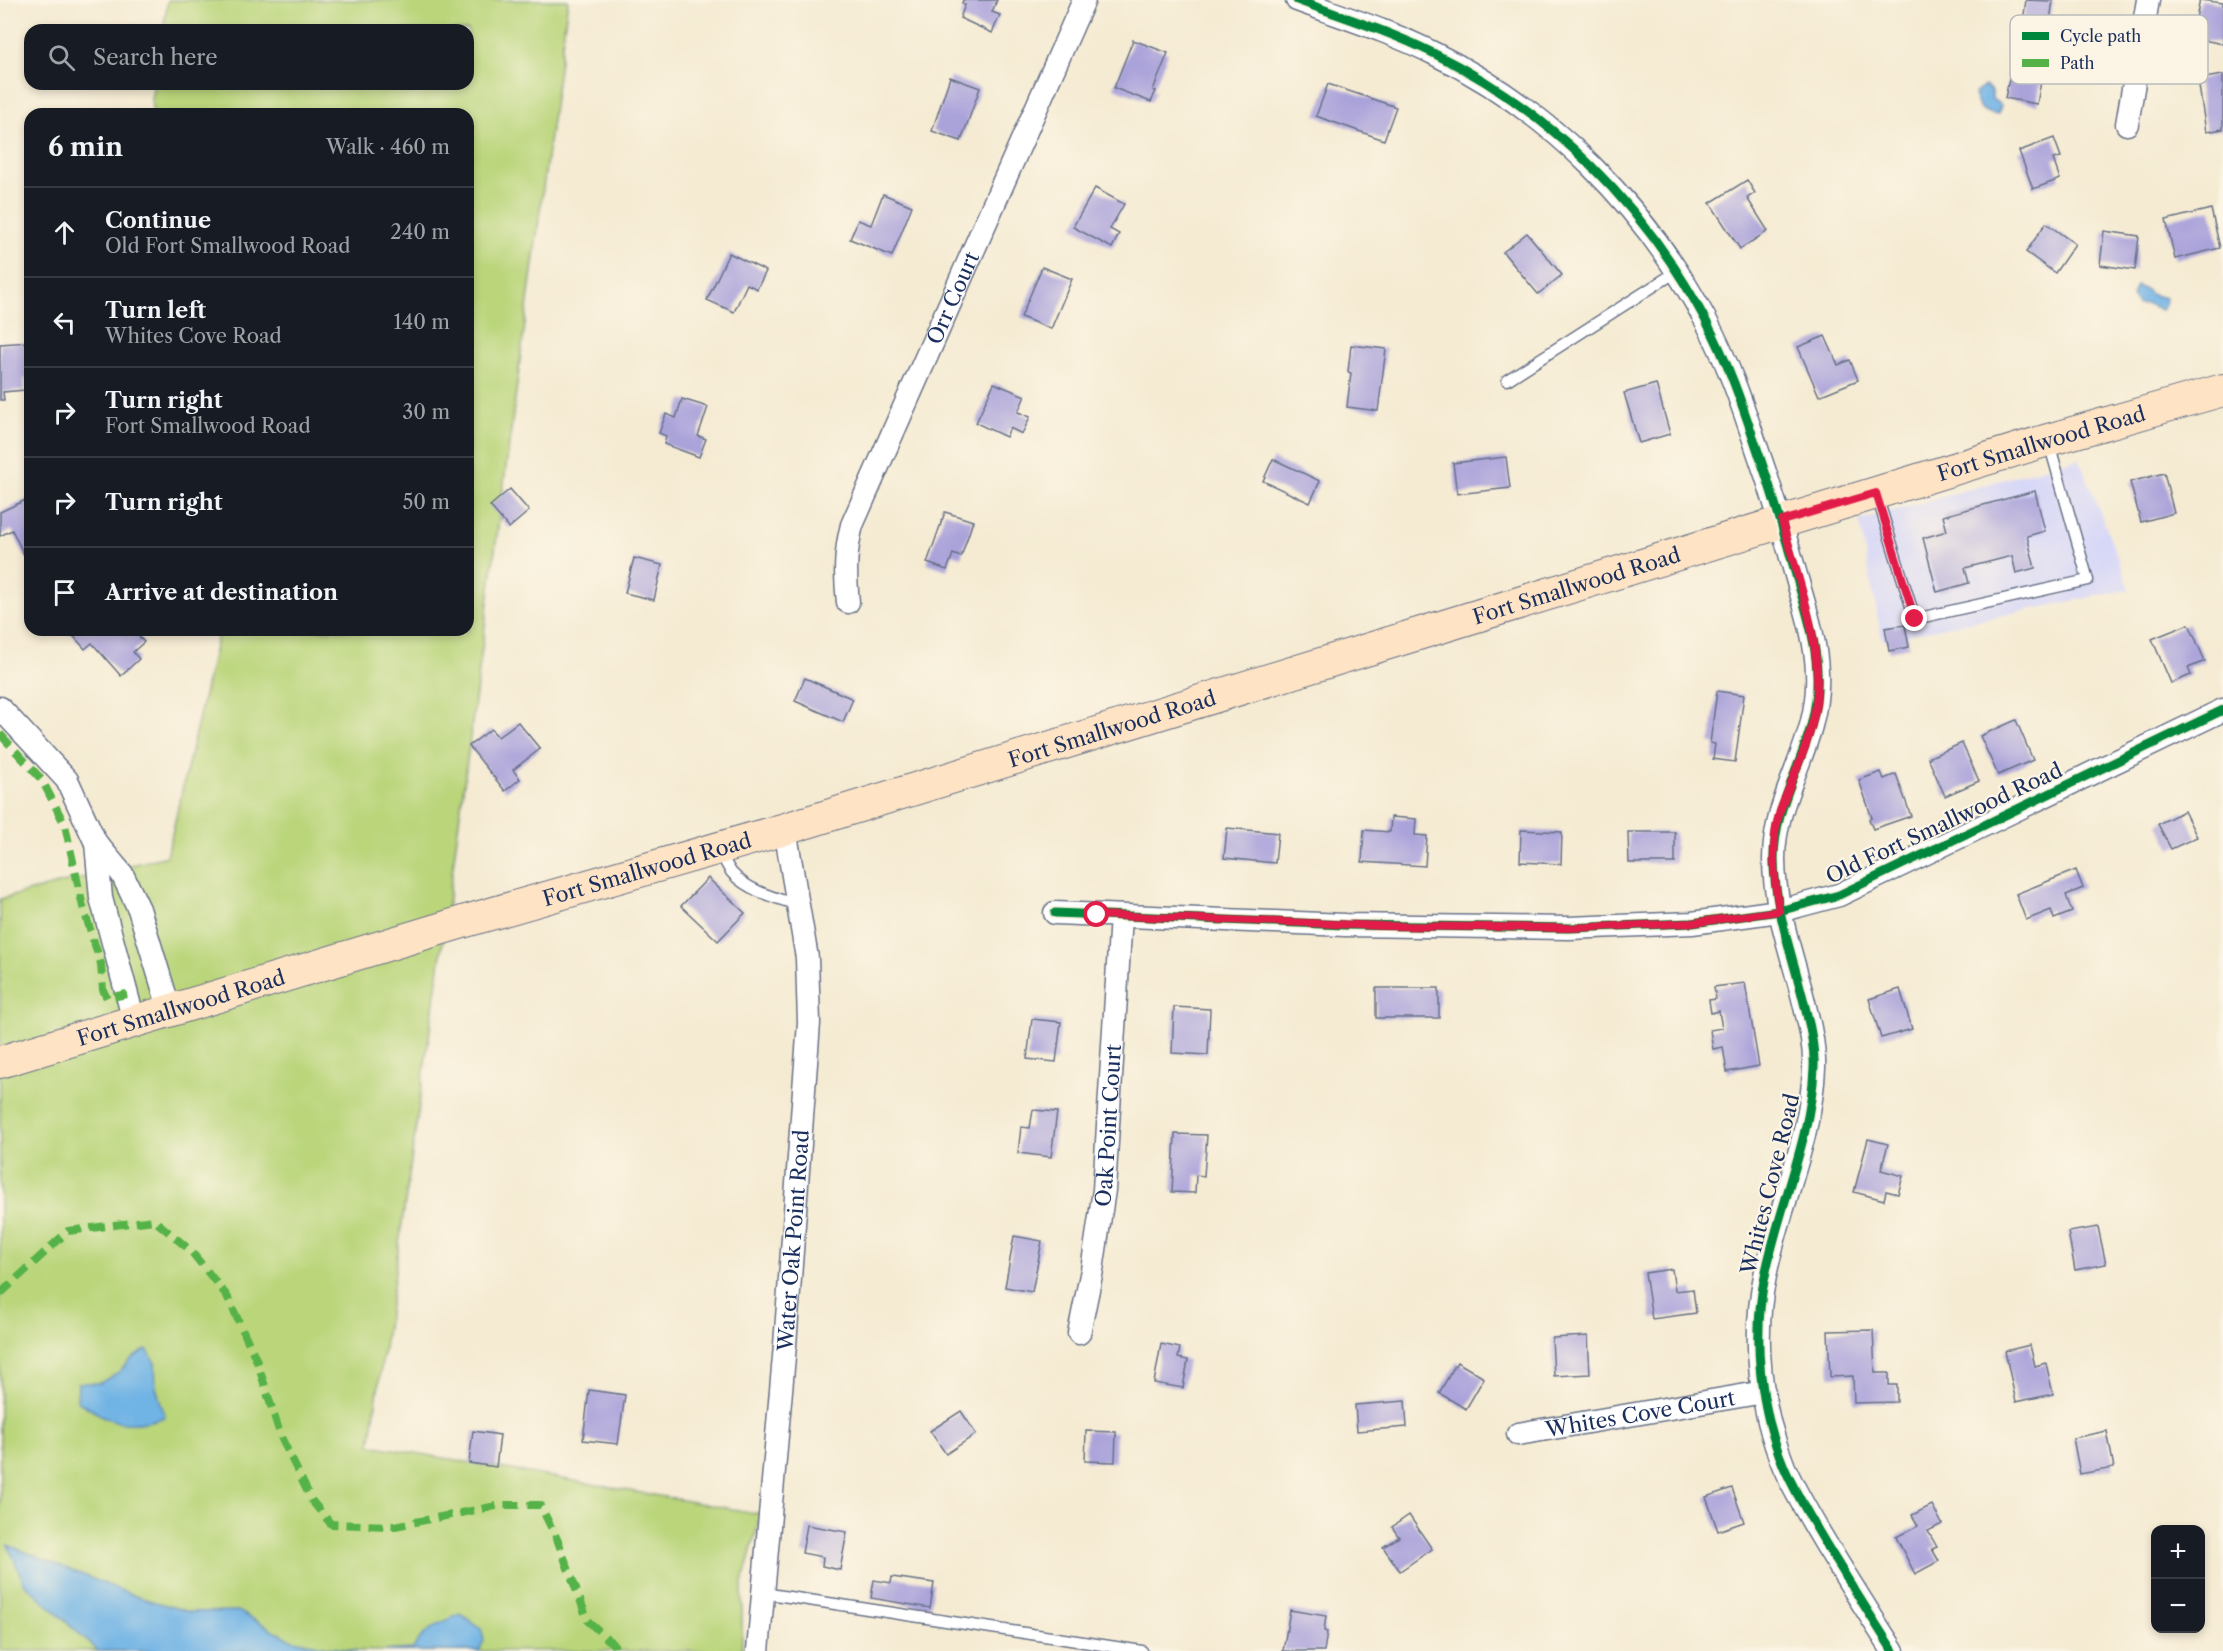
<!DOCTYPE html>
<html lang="en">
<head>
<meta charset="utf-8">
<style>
  :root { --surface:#171b24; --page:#20242c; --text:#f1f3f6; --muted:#9ea1a6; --line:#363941 }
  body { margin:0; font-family:"Libre Caslon Text",serif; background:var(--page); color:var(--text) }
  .controls { position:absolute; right:18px; bottom:18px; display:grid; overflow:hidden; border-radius:12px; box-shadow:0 3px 9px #0003 }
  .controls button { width:54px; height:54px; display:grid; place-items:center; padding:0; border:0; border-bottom:2px solid var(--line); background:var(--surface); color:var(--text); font:30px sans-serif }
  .stop { position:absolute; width:18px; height:18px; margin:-14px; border:4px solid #e11d48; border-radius:50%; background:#fff }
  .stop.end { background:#e11d48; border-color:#fff; box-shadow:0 2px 6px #0008 }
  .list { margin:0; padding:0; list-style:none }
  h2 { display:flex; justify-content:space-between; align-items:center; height:78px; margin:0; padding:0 24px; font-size:26px }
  h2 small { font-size:20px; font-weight:400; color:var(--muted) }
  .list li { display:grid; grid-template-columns:39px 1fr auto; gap:18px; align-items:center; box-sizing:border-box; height:90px; padding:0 24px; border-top:2px solid var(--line) }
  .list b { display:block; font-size:22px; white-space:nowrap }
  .list p { margin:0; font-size:20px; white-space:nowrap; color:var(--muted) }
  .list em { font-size:20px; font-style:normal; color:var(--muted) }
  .icon { flex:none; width:33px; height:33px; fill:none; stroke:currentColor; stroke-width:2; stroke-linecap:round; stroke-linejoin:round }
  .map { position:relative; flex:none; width:2223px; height:1651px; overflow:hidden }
  .search { position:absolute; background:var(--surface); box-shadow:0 3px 9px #0003; left:24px; top:24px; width:450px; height:66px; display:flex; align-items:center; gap:15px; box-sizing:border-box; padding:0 21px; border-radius:18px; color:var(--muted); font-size:22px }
  .panel { position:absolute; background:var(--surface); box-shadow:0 3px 9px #0003; left:24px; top:108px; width:450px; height:528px; border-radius:18px }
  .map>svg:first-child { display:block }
</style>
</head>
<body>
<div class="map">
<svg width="2223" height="1651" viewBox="0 0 2223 1651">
  <rect width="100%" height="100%" fill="#fcf5e5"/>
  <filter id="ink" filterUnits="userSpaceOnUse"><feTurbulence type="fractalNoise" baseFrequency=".0167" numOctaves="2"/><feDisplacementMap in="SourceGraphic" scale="12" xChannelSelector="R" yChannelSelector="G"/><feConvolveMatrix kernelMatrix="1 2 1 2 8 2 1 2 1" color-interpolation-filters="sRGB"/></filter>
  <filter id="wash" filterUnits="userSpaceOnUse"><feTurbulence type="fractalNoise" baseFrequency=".008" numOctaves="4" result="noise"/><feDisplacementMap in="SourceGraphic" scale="24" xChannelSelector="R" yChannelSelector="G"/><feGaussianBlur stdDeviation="1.35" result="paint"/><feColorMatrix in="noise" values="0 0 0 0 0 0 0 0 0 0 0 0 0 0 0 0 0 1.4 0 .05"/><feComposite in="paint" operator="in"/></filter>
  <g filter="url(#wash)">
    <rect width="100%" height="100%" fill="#f5ebd3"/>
    <path fill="#d7d7f8" d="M2079,458L2130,589L1882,640L1859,521Z"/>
    <path fill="#bad57a" stroke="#6a826c" stroke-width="1.5" d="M168,0H568L446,919L370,1445L761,1514L742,1584V1651H0V899L167,856L219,630H468V114H153L151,99L154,84H468V30H163Z"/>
    <g fill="#70b3e5" stroke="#4671a2" stroke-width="1.5">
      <path d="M1985,86L1992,91V99L2001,105L1998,114C1984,115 1977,107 1974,94Z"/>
      <path d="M2136,286L2146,290L2150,294L2166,298L2165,305L2161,310L2148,304L2138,305L2132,296Z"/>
      <path d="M147,1349L155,1363L156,1387L165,1417C125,1430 112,1423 77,1401L78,1383H100L119,1372L131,1359Z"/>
      <path d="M8,1545L138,1597L190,1612L238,1611L290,1639L326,1647L360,1651H98L24,1583Z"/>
      <path d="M461,1614L481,1629L484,1640L479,1651H385L413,1649C422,1630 442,1622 461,1614Z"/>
    </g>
    <g id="blocks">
      <g fill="#aaa3da">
        <path d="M963,0H997L992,12L1000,15L992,33L960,18L965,5L962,3Z"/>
        <path d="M2026,0L2053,1L2048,33L2022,29Z"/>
        <path d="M2200,0L2223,3V44L2198,39L2202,19L2196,18Z"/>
        <path d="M1133,40L1168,53L1153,90L1156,91L1151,102L1114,88Z"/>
        <path d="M2013,61L2044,64L2037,104L2005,98Z"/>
        <path d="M2223,75V129L2206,132L2198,79Z"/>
        <path d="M950,77L980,88L961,141L932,131Z"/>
        <path d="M1328,84L1396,107L1384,140L1316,116Z"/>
        <path d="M2054,138L2061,157L2053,159L2060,179L2033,189L2019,151Z"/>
        <path d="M1747,180L1755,193L1747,198L1768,231L1740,249L1710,203Z"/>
        <path d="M1095,188L1124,204L1110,229L1119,234L1112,248L1073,227Z"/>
        <path d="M883,194L912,206L892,256L850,239L858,220L871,225Z"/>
        <path d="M2211,209L2220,248L2175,259L2166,220Z"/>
        <path d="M2046,223L2075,244L2055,273L2026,252Z"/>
        <path d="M2104,231L2139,236L2135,270L2100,265Z"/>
        <path d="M1527,233L1562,275L1538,294L1503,252Z"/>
        <path d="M729,253L766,271L757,289L747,284L734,312L707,300Z"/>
        <path d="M1042,267L1072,279L1051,329L1021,317Z"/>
        <path d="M1825,336L1838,365L1850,360L1858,380L1819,396L1798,347Z"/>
        <path d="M29,342L30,379H24L25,390L3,392L4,400H0V344Z"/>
        <path d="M1351,345L1386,349L1378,411L1347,407L1351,373L1348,372Z"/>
        <path d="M994,383L1025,396L1018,412L1030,417L1022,434L1010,428L1006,437L976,423Z"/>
        <path d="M1656,384L1670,434L1639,443L1624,393Z"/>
        <path d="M682,399L708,407L698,436L706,439L699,457L664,444L666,436L659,433L666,414L676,418Z"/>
        <path d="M1506,457L1510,488L1457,494L1453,463Z"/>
        <path d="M1273,459L1320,481L1310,503L1263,481Z"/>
        <path d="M2164,473L2174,513L2141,522L2130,482Z"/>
        <path d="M510,489L529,511L509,528L490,506Z"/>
        <path d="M2035,491L2045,531L2027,536L2035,568L2016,573L2012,556L1965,568L1969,583L1937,592L1923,538L1947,531L1943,516Z"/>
        <path d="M30,498V555L25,557L12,530L0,536V512Z"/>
        <path d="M945,512L973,521L961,557L953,554L947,570L927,563Z"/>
        <path d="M634,558L662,565L654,600L625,593Z"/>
        <path d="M2189,624L2205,661L2188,668L2191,675L2171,683L2152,639Z"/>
        <path d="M1905,625L1909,647L1889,651L1885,628Z"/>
        <path d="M68,630H133L144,642L133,652L139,659L121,676L92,643L85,649Z"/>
        <path d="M805,678L853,699L843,722L795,701Z"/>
        <path d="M1717,691L1744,695L1735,762L1713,759L1715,744L1710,743Z"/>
        <path d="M2016,720L2033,760L1998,775L1980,736Z"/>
        <path d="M518,722L540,749L513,770L520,779L505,791L469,746L491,729L498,737Z"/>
        <path d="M1962,743L1979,781L1945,796L1928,758Z"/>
        <path d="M1881,772L1884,779L1896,774L1911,816L1873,829L1869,819L1872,818L1859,780Z"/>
        <path d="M2184,811L2197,837L2171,849L2158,824Z"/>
        <path d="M1391,817L1416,819L1415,835L1427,836L1425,866L1362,862L1364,830L1390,832Z"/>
        <path d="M1227,828L1278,833L1275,863L1224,858Z"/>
        <path d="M1521,830L1562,832L1561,864L1520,862Z"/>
        <path d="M1628,832H1675V863H1629Z"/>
        <path d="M2076,870L2083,888L2066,895L2072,912L2054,919L2051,910L2026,920L2016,894Z"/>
        <path d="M708,878L745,913L718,941L681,906Z"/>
        <path d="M1745,983L1759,1066L1727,1072L1723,1047L1713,1049L1710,1030L1722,1028L1719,1011L1711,1013L1709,1000L1716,999L1714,987Z"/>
        <rect x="1376" y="988" width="63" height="30"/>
        <path d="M1900,989L1912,1029L1881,1038L1869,999Z"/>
        <path d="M1174,1007L1210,1009L1208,1055L1172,1053Z"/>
        <path d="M1032,1019L1061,1022L1056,1062L1027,1059Z"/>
        <path d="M1033,1110L1057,1112L1051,1157L1018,1153L1021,1127L1030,1128Z"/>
        <path d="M1175,1134L1207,1135L1204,1176L1196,1175L1195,1193L1172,1192Z"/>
        <path d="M1868,1139L1888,1144L1881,1170L1903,1176L1898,1194L1886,1191L1884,1200L1854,1192Z"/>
        <path d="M2098,1227L2106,1264L2075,1270L2068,1232Z"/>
        <path d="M1014,1236L1042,1241L1032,1292L1005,1287Z"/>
        <path d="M1672,1269L1675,1291L1693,1289L1696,1313L1652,1319L1645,1273Z"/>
        <path d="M1873,1330L1875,1373H1889V1385H1897V1402L1854,1403L1853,1376L1830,1377L1828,1331Z"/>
        <path d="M1588,1336L1590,1374L1554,1376L1552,1338Z"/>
        <path d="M1161,1344L1180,1348L1178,1358L1188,1360L1183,1388L1154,1383Z"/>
        <path d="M2030,1345L2035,1366L2046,1363L2053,1394L2016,1402L2005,1351Z"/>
        <path d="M1457,1362L1484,1378L1466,1409L1439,1393Z"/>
        <path d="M589,1390L625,1395L618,1444L583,1440Z"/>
        <path d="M1405,1401L1407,1427L1357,1431L1355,1405Z"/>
        <path d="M961,1411L976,1434L946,1454L930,1431Z"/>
        <path d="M473,1431L500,1435L496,1467L469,1463Z"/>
        <path d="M1086,1431L1116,1432L1115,1462L1085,1461Z"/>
        <path d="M2107,1431L2114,1468L2080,1474L2073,1438Z"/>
        <path d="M1732,1488L1744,1522L1718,1531L1706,1497Z"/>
        <path d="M1932,1505L1942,1524L1928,1531L1937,1547L1932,1549L1939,1561L1915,1574L1896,1537L1918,1526L1912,1515Z"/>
        <path d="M1409,1515L1432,1549L1400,1571L1383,1547L1399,1537L1392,1527Z"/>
        <path d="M807,1525L847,1532L840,1570L822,1566L823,1557L802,1553Z"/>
        <path d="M892,1577L934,1583L930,1608L871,1598L874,1580L891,1583Z"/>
        <path d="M1290,1610L1326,1616L1324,1631L1327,1632L1324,1651H1283Z"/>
      </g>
    </g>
  </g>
  <g filter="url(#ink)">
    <use href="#blocks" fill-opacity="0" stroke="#677187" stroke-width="1.5"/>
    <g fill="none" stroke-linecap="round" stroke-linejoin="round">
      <g stroke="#677187" stroke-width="13">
        <g id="service">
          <path d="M1507,380L1676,272"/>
          <path d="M1877,496L1915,619L2088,580L2049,443"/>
          <path d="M719,852C724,858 727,867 732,873C748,891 776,898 798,905"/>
          <path d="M763,1593L1142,1651"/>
        </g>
      </g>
      <g stroke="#677187" stroke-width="25">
        <g id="minor">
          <path d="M1297,0C1343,17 1389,31 1433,53C1550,110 1645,206 1706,321C1732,369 1748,423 1766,475C1778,512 1789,549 1799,586C1807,614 1816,642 1817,672C1821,743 1774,792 1774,859C1774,911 1795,961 1806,1011C1811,1030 1815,1049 1814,1068C1811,1140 1779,1206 1765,1276C1752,1338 1760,1409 1784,1467C1796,1494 1811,1519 1826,1544C1848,1580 1870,1615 1893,1651"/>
          <path d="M2127,124L2148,0"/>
          <path id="s1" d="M848,602C845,575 845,552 852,525L1084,0"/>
          <path d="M0,708L67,780L96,843L122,874L139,909L170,1011"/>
          <path d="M96,843L101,898L134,1021"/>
          <path d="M1055,913L1345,925L1569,928L1692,923L1779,911L1839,895L2223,710"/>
          <path id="s2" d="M1079,1333L1092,1270L1104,1190L1121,916"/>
          <path id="s3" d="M1518,1434L1764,1392"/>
          <path id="s4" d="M758,1651L785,1345L809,1023L807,958L785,829"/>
        </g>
      </g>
      <g stroke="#677187" stroke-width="34">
        <g id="secondary">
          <path id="s5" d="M0,1062L466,921L785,829L2048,440L2223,390"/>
        </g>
      </g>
      <use href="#service" stroke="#fff" stroke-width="10"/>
      <use href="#minor" stroke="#fff" stroke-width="22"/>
      <use href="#secondary" stroke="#fee4c5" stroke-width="32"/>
      <g stroke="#55b248" stroke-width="8" stroke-dasharray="15 8" stroke-linecap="butt">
        <path d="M0,734L42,780L65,825L83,907L101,964L103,990L107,998L127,994"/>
        <path d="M0,1294L68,1231L154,1220L190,1250L227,1296L257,1361L281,1437L312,1501L331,1524L395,1526L501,1505H540L557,1539L588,1621L614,1645L615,1651"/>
      </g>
      <g stroke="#fcf5e5" stroke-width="13">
        <g id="cycleway">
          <path d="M1297,0C1343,17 1389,31 1433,53C1550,110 1645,206 1706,321C1732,369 1748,423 1766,475C1778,512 1789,549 1799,586C1807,614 1816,642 1817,672C1821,743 1774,792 1774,859C1774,911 1795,961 1806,1011C1811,1030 1815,1049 1814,1068C1811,1140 1779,1206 1765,1276C1752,1338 1760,1409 1784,1467C1796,1494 1811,1519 1826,1544C1848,1580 1870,1615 1893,1651"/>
          <path d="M1055,913L1345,925L1569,928L1692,923L1779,911L1839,895L2223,710"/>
        </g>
      </g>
      <use href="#cycleway" stroke="#00873e" stroke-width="9"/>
    </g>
  </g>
  <g fill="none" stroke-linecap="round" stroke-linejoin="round" filter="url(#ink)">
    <path stroke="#e11d48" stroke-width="8" d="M1097,915L1384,926L1569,928L1692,923L1779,911C1774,878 1770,843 1780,811C1793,775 1811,742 1816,704C1823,642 1798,580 1782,521L1876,493L1915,619"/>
  </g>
  <g text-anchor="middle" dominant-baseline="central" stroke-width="4.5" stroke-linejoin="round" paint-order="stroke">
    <g font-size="21" fill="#1b2f5e" stroke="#fcf5e5">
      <text stroke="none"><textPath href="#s1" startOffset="326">Orr Court</textPath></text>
      <text stroke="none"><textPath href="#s5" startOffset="2133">Fort Smallwood Road</textPath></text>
      <text stroke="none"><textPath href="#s5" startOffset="1647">Fort Smallwood Road</textPath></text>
      <text stroke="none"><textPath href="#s5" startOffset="1161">Fort Smallwood Road</textPath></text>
      <text transform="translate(1944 823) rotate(-25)">Old Fort Smallwood Road</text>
      <text stroke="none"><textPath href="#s5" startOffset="675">Fort Smallwood Road</textPath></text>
      <text stroke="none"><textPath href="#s5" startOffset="189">Fort Smallwood Road</textPath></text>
      <text stroke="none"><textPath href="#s2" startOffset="210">Oak Point Court</textPath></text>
      <text transform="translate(1770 1184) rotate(-76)">Whites Cove Road</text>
      <text stroke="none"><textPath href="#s4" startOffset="412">Water Oak Point Road</textPath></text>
      <text stroke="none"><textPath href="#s3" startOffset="124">Whites Cove Court</textPath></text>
    </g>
  </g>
  <rect x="2010" y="15" width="198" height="69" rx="9" fill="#fcf5e5" stroke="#b8babc" stroke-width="1.5"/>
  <rect x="2022" y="32" width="27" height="8" fill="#00873e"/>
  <rect x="2022" y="59" width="27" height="8" fill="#55b248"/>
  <g font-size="16" fill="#1b2f5e">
    <text x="2060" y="42">Cycle path</text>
    <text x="2060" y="69">Path</text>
  </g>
</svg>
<div class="controls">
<button>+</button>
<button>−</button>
</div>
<div class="stop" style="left:1097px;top:915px"></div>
<div class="stop end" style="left:1915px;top:619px"></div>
<div class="search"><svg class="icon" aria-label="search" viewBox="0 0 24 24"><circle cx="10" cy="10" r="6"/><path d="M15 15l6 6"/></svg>Search here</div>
<section class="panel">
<h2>6 min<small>Walk · 460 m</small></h2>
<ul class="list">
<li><svg class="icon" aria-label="ahead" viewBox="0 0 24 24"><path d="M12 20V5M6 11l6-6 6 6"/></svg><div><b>Continue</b><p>Old Fort Smallwood Road</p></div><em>240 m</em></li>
<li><svg class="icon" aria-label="left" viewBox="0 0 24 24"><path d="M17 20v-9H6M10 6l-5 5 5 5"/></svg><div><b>Turn left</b><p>Whites Cove Road</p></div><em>140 m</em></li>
<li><svg class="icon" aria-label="right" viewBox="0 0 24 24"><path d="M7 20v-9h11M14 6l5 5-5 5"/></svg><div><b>Turn right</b><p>Fort Smallwood Road</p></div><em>30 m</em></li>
<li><svg class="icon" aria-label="right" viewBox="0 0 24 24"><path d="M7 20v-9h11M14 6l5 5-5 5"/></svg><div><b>Turn right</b></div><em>50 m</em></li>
<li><svg class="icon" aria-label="arrive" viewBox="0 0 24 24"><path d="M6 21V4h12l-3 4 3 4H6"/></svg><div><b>Arrive at destination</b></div></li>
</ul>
</section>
</div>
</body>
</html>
